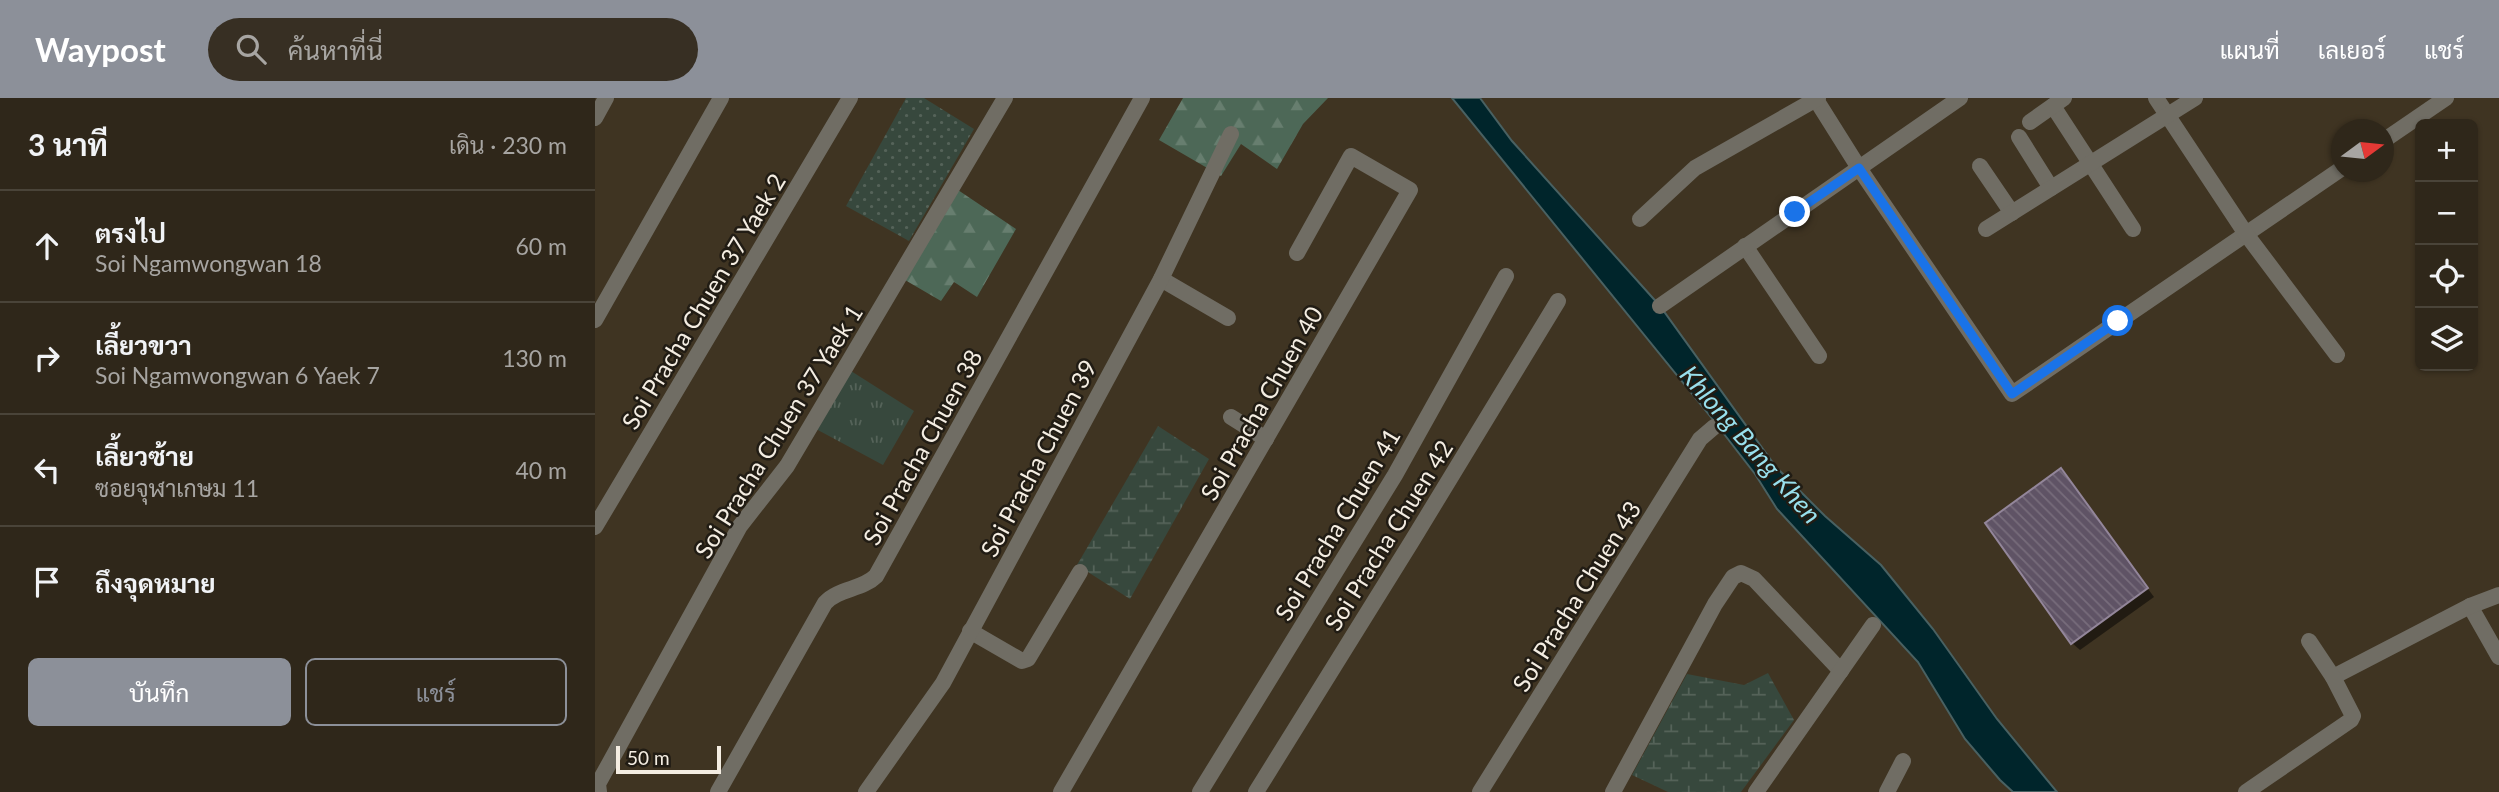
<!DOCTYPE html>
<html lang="th">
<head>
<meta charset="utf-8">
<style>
  :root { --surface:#2f271a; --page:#372f23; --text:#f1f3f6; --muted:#a7a5a2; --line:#4a4439; --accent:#8c9099 }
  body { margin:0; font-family:Lato,Sarabun,sans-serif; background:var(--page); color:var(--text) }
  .controls { position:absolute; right:21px; top:21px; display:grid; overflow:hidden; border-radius:10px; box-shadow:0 2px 5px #0004 }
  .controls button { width:63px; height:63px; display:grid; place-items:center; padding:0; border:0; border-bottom:2px solid var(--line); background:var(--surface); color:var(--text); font:35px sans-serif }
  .compass { position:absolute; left:1736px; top:21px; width:63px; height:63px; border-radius:50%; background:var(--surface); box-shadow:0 2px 5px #0004; rotate:75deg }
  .scale { position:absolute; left:21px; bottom:18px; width:105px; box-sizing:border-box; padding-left:7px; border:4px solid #f4ede2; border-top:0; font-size:19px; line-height:24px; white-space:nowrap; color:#f4ede2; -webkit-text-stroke:5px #211c14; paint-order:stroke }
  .stop { position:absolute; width:21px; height:21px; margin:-16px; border:5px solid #1a73e8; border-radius:50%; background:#fff }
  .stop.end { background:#1a73e8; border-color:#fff; box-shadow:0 2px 7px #0008 }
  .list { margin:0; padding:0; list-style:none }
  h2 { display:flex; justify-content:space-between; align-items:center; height:91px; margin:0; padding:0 28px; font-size:30px }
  h2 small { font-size:23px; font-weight:400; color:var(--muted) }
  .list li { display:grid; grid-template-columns:46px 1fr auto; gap:21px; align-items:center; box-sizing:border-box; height:112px; padding:0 28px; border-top:2px solid var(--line) }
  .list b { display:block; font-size:26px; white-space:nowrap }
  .list p { margin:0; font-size:23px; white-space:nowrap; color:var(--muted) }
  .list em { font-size:23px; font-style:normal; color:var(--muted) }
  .actions { display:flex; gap:14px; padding:21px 28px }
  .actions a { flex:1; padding:16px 0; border:2px solid var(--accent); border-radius:10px; text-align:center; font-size:24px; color:var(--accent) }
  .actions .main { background:var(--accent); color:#fff }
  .icon { flex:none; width:38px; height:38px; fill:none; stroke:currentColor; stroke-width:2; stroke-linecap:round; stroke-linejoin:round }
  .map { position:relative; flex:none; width:1904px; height:694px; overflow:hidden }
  header { display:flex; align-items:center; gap:42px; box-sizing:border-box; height:98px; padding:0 35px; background:var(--accent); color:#fff }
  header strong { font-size:33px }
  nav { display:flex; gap:38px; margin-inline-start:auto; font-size:24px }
  .search { width:490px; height:63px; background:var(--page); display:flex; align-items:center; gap:18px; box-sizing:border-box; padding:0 24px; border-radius:38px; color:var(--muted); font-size:26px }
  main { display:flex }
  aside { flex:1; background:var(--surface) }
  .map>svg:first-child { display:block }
</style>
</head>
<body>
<header>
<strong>Waypost</strong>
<div class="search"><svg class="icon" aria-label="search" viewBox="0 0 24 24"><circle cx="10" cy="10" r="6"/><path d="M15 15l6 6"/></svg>ค้นหาที่นี่</div>
<nav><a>แผนที่</a><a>เลเยอร์</a><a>แชร์</a></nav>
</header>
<main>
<aside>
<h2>3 นาที<small>เดิน · 230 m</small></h2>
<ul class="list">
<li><svg class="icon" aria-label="ahead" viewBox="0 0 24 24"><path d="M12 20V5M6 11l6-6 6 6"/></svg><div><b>ตรงไป</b><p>Soi Ngamwongwan 18</p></div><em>60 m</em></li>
<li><svg class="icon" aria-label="right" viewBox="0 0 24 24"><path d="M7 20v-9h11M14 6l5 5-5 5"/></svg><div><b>เลี้ยวขวา</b><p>Soi Ngamwongwan 6 Yaek 7</p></div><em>130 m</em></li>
<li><svg class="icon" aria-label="left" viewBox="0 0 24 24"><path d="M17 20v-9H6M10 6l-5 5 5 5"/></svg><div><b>เลี้ยวซ้าย</b><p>ซอยจุฬาเกษม 11</p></div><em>40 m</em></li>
<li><svg class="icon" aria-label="arrive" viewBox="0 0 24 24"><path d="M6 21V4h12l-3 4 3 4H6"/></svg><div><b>ถึงจุดหมาย</b></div></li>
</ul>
<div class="actions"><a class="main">บันทึก</a><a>แชร์</a></div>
</aside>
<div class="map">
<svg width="1904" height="694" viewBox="0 0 1904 694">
  <defs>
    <pattern id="grass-tufts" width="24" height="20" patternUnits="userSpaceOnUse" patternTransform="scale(1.75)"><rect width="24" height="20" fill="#37483d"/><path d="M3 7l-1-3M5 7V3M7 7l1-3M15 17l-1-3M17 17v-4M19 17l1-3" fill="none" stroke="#556359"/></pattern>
    <pattern id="forest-firs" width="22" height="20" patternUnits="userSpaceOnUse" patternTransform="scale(1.75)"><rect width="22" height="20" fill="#4d6857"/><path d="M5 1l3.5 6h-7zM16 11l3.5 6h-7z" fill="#677e6f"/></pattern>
    <pattern id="wetland-marsh" width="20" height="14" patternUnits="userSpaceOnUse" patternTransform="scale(1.75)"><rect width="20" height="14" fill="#37483d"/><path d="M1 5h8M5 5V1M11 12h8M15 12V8" fill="none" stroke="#556359"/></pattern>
    <pattern id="garden-dots" width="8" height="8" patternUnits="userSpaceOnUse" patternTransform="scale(1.75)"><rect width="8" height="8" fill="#37483d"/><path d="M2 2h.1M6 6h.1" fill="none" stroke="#556359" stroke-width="1.8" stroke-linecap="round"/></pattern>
    <pattern id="building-back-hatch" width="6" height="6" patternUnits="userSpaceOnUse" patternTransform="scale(1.75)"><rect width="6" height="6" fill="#5f5365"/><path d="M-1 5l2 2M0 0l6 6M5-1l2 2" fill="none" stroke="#776c7b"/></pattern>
  </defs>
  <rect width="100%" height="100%" fill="#3f3422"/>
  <path fill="url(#grass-tufts)" d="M256,273L319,313L288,367L221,331Z"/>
  <g fill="url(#forest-firs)">
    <path d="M588,0H733L708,26L682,71L646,46L626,78L564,42Z"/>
    <path d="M363,92L421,131L382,199L359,184L346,203L310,182Z"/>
  </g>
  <g fill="url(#wetland-marsh)">
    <path d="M563,328L614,361L535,501L482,467Z"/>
    <path d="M1173,575L1199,622L1146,694H1073L1037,677L1092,576L1149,587Z"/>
  </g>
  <path fill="url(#garden-dots)" d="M311,0H329L379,31L314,143L251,108Z"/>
  <path fill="#00252b" stroke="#496162" stroke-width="2" d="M857,0H885L917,43L1065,208L1181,369L1230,418L1286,467L1338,531L1402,621L1462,694H1418L1405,682L1370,641L1323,564L1182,411L1160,376L1115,318Z"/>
  <path fill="#0007" d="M1466,372L1559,499L1485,552L1477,545Z"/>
  <path fill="url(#building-back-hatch)" stroke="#93869a" stroke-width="2" d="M1466,370L1553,490L1476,546L1390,425Z"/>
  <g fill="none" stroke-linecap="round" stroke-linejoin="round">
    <g stroke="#706d64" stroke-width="16">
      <path d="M1220,0L1264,70L1417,296L1746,71"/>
      <path d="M1561,0L1651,136L1742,257"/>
      <path d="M1458,8L1538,131"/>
      <path d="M0,20L11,0"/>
      <path d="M1435,24L1469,0"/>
      <path d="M1424,39L1456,90"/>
      <path d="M1788,43L1851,0"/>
      <path d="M1385,68L1417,115"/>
      <path d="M1045,121L1100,70L1223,0"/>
      <path d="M1391,131L1600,0"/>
      <path d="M1150,148L1224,258"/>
      <path d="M566,181L633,220"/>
      <path d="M1065,208L1365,0"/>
      <path d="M0,222L126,0"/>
      <path d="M636,319L671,341"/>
      <path d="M0,429L255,0"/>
      <path d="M1875,508L1904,559"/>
      <path d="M375,533L427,563L433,561L485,474"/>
      <path d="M1738,579L1875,508L1904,497"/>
      <path d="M4,694L3,686L145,428L192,368L410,0"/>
      <path d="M123,694L230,505C244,490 267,492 281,478L547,0"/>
      <path d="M271,694L348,585L566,181L636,36"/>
      <path d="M466,694L815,92L756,58L702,155"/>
      <path d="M605,694L800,377L911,178"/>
      <path d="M661,694L817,443L963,203"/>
      <path d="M885,694L1105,341L1119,329"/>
      <path d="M1018,694L1120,506L1138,479L1146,475L1159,481L1246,573"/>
      <path d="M1161,694L1278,527"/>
      <path d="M1292,694L1308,663"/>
      <path d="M1651,694L1756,622L1758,618L1738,579L1714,543"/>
    </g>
  </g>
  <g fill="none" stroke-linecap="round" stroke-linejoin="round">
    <path stroke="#1a73e8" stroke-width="9" d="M1200,114L1264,70L1417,296L1523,223"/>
  </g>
  <g text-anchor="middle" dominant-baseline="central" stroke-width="5" stroke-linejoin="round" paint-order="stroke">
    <g font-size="24" fill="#f4ede2" stroke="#211c14">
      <text transform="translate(108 203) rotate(-59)">Soi Pracha Chuen 37 Yaek 2</text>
      <text transform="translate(666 305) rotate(-60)">Soi Pracha Chuen 40</text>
      <text transform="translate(183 333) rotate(-58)">Soi Pracha Chuen 37 Yaek 1</text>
      <text transform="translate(327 349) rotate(-61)">Soi Pracha Chuen 38</text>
      <text transform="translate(443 360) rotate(-62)">Soi Pracha Chuen 39</text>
      <text transform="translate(742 426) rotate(-59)">Soi Pracha Chuen 41</text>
      <text transform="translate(793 437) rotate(-58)">Soi Pracha Chuen 42</text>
      <text transform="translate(981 498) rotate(-58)">Soi Pracha Chuen 43</text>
    </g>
    <g font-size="26" font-style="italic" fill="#98dfec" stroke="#211c14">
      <text transform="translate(1156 346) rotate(49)">Khlong Bang Khen</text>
    </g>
  </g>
</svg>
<div class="controls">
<button>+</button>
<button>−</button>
<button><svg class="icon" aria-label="locate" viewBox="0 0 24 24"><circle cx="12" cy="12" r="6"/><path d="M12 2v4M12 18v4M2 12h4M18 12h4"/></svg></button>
<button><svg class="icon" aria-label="layers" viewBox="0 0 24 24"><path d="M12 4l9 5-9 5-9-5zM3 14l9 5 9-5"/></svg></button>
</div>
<svg class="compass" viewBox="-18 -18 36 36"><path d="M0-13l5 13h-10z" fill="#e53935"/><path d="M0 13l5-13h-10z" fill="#a7a5a2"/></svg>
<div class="scale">50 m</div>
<div class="stop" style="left:1523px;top:223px"></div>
<div class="stop end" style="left:1200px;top:114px"></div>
</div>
</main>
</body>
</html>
